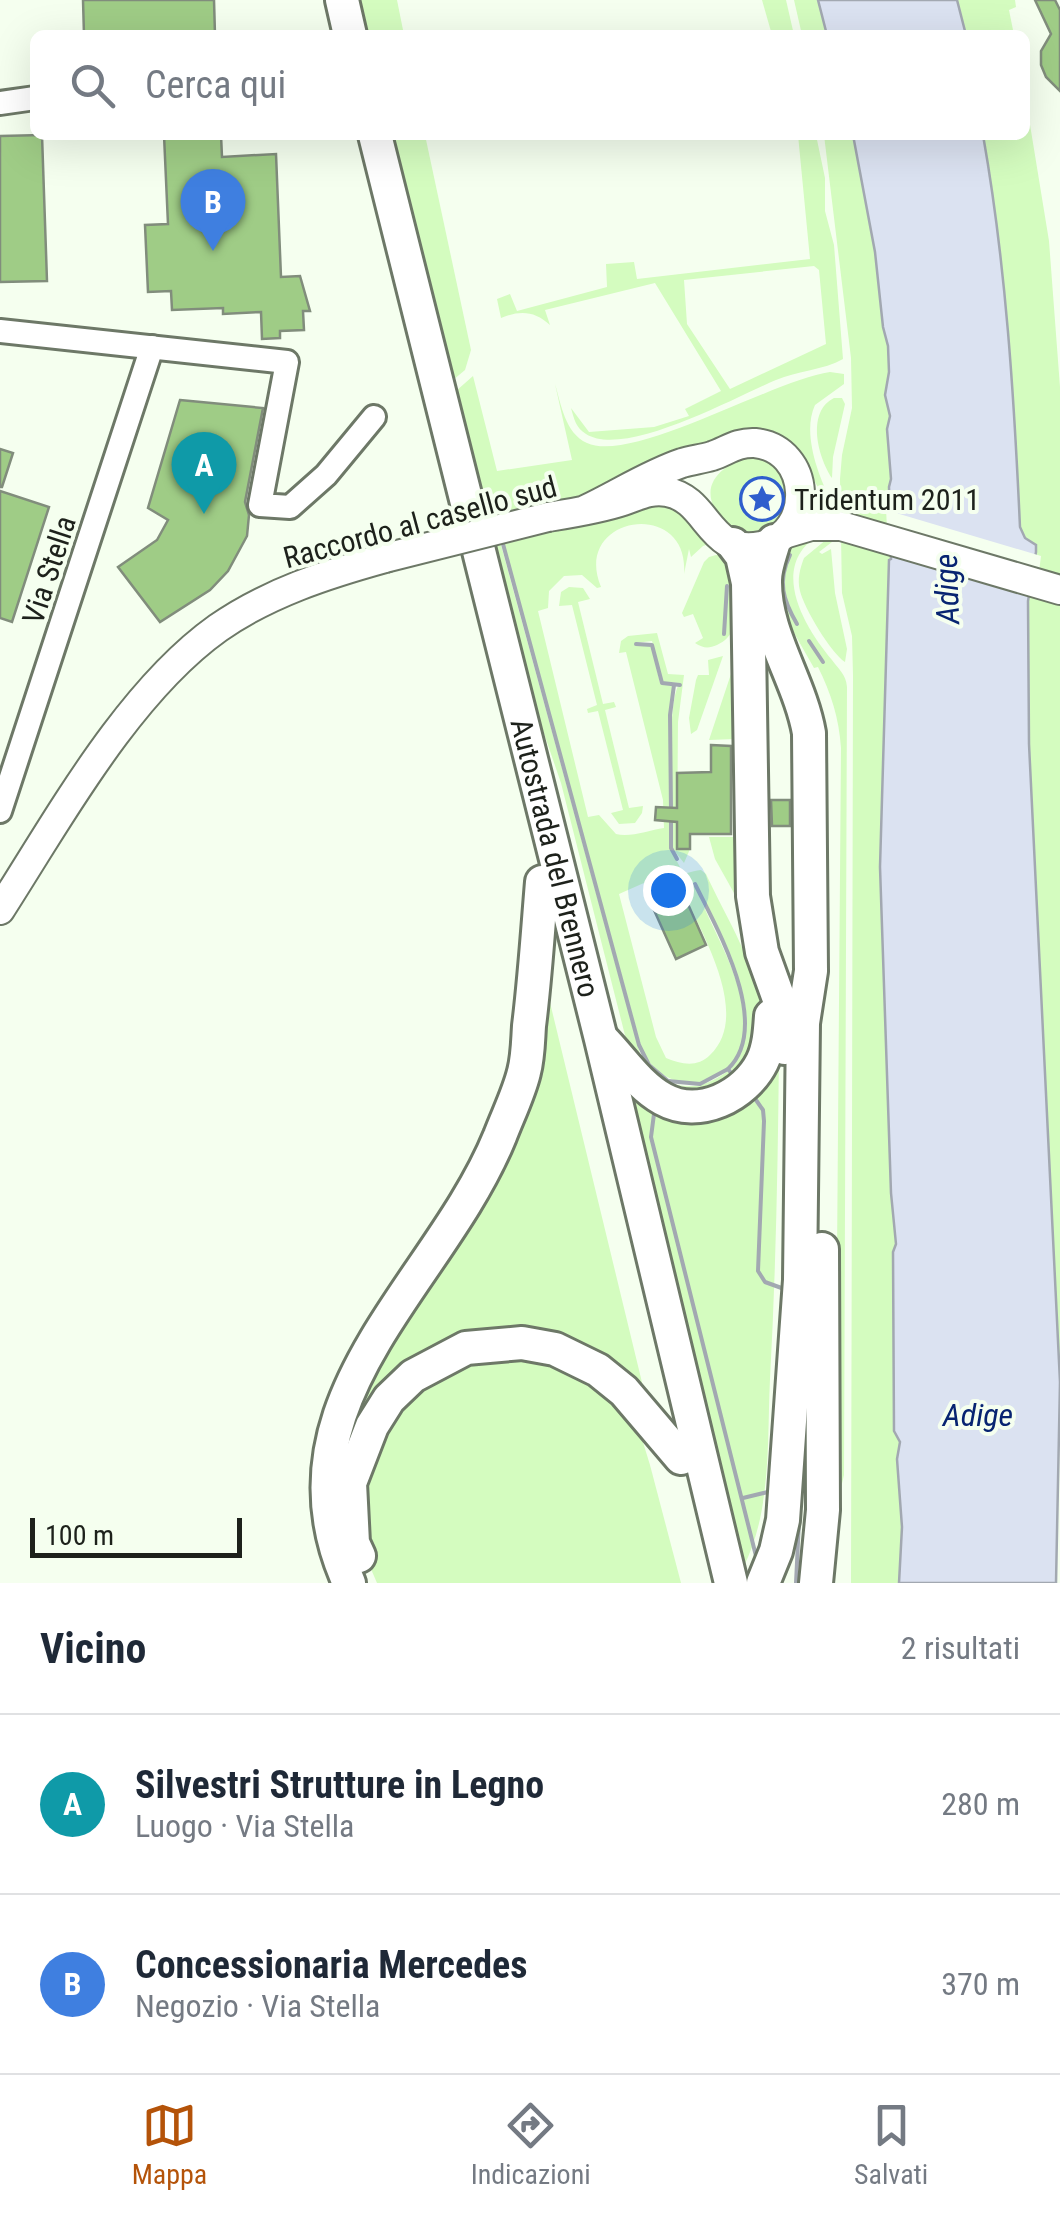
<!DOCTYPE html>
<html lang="it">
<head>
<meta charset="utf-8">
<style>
  :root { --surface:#fff; --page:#f6f6f7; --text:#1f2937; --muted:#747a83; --line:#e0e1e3; --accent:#b45309 }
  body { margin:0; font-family:"Roboto Condensed",sans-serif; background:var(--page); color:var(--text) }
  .scale { position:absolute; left:30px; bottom:25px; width:212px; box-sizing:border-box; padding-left:10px; border:5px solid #1d211b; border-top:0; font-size:28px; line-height:35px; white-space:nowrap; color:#1d211b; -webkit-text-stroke:8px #f5ffef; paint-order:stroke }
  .you { position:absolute; left:668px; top:890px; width:35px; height:35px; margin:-25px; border:8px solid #fff; border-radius:50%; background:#1a73e8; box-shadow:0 0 0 15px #1a73e833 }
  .badge { display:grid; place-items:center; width:65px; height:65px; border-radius:50%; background:var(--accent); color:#fff; font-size:32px; font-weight:700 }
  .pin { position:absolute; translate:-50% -82px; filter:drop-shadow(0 2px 5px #0008) }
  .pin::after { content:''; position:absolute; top:52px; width:35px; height:30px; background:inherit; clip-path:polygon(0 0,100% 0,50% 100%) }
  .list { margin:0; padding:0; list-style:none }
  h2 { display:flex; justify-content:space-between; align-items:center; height:130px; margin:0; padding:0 40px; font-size:42px }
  h2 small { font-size:32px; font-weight:400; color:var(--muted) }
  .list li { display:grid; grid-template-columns:65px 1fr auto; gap:30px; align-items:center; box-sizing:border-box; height:180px; padding:0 40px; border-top:2px solid var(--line) }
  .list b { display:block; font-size:38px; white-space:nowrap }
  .list p { margin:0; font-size:32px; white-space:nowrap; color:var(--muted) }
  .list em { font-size:32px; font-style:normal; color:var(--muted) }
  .icon { flex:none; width:55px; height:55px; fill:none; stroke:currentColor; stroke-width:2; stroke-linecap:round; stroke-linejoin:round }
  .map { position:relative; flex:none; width:1060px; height:1583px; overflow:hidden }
  .search { position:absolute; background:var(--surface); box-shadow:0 10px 40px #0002; left:30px; right:30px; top:30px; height:110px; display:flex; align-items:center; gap:25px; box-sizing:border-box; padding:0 35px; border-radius:15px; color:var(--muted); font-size:38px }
  .sheet { height:490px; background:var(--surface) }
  nav { display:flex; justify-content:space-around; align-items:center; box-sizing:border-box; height:140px; border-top:2px solid var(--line); background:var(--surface); font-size:28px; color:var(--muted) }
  nav a { display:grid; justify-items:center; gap:5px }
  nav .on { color:var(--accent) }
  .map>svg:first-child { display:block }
</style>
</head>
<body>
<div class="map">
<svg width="1060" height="1583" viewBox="0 0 1060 1583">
  <rect width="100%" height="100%" fill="#f5ffef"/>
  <g fill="#d4fcbf" fill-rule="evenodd">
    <path d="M359,0H397L404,35H367Z"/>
    <path d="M762,0H786L794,35H772Z"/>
    <path d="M794,0H818L827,35H802Z"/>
    <path d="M957,0H1015L1016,7L1009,10L1014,35H966Z"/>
    <path d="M1025,94L1049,241L1060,387V1382L1029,744L1028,601L1036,552V545L1025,538L1020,527C1014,396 1006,265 983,135H1025Z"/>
    <path d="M391,135H425L471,350L465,370L453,380Z"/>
    <path d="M798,135H816L825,178V211L834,245L843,359C824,370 797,371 776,380C737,396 625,459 586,434C576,428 574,419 571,408L589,432L654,427L689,416L685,409L721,391L655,283L545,310L550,325C535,311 520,310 501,318L497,299L510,294L517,311L607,287L606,264L634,262L637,279L810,259ZM814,266L819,270L826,344L730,389L687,324L684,280Z"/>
    <path d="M824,135H853L875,252L883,327L888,346L889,372L885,395L890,416L887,429L891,479L889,487L891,559L889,560L880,867L891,1193L896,1244L893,1252L894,1431L900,1442L897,1459L902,1527L899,1583H851L853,676L852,636L842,593L840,479L842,455L852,408L851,358Z"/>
    <path d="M830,372L844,374V384L815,405C802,433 818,475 831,501C819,492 815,482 808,469C791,438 759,424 726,435L600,496L545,507L543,502L486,516L456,391L473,376L497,471L572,460L555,384C561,404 565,433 587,443C632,464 773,380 830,372Z"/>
    <path d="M834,398H842L845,404L833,457L832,478C818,457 806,412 834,398Z"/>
    <path d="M752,455C831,470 763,574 720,517C695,484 724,464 752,455Z"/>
    <path d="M652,502C684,502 694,520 712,543L703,546L691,557L689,549L684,574C690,497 571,515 601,587L597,588L582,575L564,576L549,591L548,608L538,611L588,817L599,815L616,834C630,838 649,830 664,828L663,800L626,652L619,653L621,641L628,636L657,633L668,674L684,675L678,722L677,848L690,849L684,863L673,849C673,818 665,700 680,683L663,682L652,641L635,643L636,646L651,645L660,683L673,686L669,713V847L680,867L619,894L656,1037L666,1058C681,1064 697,1068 710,1055C753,1014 699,929 680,886L649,899C660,884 682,872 701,870L706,874C728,922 765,977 762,1031C758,1103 661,1119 630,1055L561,783L527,684L494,547L501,545L640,1054L653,1072L667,1081L665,1085L669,1083C693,1090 708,1085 728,1071L733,1073L731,1069C763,1026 739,977 719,933C712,917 705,897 695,884C711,931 745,977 745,1029C745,1087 667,1104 642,1050L504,544L551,532L550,528Z"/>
    <path d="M819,535C768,566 804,627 832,660C839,670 846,674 847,687L844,1475L835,1513L841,748C839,718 831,693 818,667L814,668L773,596L786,548Z"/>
    <path d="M827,539H832V542L819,552L822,554L831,549L835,593L847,649L845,662C831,653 804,608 800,591C797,579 800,569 804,558Z"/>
    <path d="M723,553L729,555C732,582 750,631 717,645C708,649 703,648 695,643L703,638L693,614L684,617L682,613L704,562L709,557Z"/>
    <path d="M569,587L583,588L590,599L578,602L603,704L614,702L616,707L605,710L629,808L643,806L642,813L635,823L619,824L611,813L623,810L598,711L588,713L587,709L597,705L572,605L559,606L561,592Z"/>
    <path d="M723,656L697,730L691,734L689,718L696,680L698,675H709L708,660Z"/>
    <path d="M731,674L739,675L735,739L709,740Z"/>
    <path d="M709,837H735L734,893L715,859Z"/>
    <path d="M546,986L647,1403L588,1356L444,1350L335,1480L340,1429L437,1251Z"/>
    <path d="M779,1049C778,1159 776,1269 770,1379C767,1441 772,1511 743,1568L627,1089L676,1114Z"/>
    <path d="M473,1359L541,1360L599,1388L629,1420L642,1439L650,1465L681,1583H377L362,1548L356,1504L400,1399Z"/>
  </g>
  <g fill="#dbe2f1" stroke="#a2a8b1" stroke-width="2.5">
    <path d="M818,0H957L966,35H827Z"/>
    <path d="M853,135H983C1006,265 1014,396 1020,527L1025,538L1036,545V552L1028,601L1029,744L1060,1382L1056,1583H899L902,1527L897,1459L900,1442L894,1431L893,1252L896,1244L891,1193L880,867L889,560L891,559L889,487L891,479L887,429L890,416L885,395L889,372L888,346L883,327L875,252Z"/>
  </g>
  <path fill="#f5ffef" d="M886,510L1041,556L1036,596L887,527Z"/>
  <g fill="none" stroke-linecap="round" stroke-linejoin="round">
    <g stroke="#a2a8b1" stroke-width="4">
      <path d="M503,544L639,1045L649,1065L668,1081L666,1084"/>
      <path d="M790,555C777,582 783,600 797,624"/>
      <path d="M724,634L727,586"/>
      <path d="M809,641L823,662"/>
      <path d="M636,644L652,645L662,683L680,685"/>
      <path d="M671,810L670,715L674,685"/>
      <path d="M671,819V848L677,859"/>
      <path d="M695,884C717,929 773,1025 728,1069L732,1074"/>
      <path d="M668,1081L700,1084L728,1069"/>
      <path d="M756,1100L763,1110L764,1121L758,1271L765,1282L787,1290"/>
      <path d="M654,1114L651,1137L757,1560"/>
      <path d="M743,1498L772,1491"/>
      <path d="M796,1583L800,1501"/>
    </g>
  </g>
  <g fill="#9fcc86" stroke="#818d7c" stroke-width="2.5">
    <path d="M83,0H214L215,35H84Z"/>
    <path d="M1035,0H1055L1060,10V91L1046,77L1041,65V51L1051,34Z"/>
    <path d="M42,135L47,281L0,282V136Z"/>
    <path d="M164,135H221L222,157L276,154L281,277L300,276L310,311H303L304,330L280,331V338L262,339L261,312L223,314V308L172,310L171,291L148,292L145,225L168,224Z"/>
    <path d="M180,400L263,408L245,502L249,515L247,536L228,571L210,590L160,622L118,567L157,540L168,520L148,508Z"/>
    <path d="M0,449L13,453L2,487H0Z"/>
    <path d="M0,491L49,507L12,622L0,618Z"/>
    <path d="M711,745L731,746V834H690V849H677V822L655,820L656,807L677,808V773L711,772Z"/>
    <path d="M771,800H790V826H772Z"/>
    <path d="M680,886L706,945L676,959L649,899Z"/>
  </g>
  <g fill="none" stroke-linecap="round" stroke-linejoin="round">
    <g stroke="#6d7867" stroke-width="28">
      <g id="minor">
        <path d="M0,103L35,98"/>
        <path d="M0,331L287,362L260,505L290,507L326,475L374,417"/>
        <path d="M0,811L152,347"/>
      </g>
    </g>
    <g stroke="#6d7867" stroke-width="32">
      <g id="major">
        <path d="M548,517C573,513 599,509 623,501C638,496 650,489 667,492C709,499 708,557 761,546C816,533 812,449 755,443C737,442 727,451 712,456C702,459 692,460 682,463C649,474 617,495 585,510"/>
        <path d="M784,534L811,526H841L1060,590"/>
        <path d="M0,910C59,818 128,692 218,628C268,593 327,574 385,558"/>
      </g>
    </g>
    <g stroke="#6d7867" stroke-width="38">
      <g id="highway">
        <path d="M342,0L350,35"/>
        <path id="s1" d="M375,135L601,1039L731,1583"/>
        <path d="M733,544L742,556L748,583L753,896L762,952L784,1013L785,1048"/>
        <path d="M602,1039C622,1059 638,1085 663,1099C699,1119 745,1096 762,1062C769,1048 770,1031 771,1016"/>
        <path d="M359,1556L353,1543L350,1483L372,1426L389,1399L413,1376L466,1348L522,1343L555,1349L598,1370L624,1391L681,1458"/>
        <path d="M349,1583C267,1402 439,1286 500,1136C508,1115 519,1093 524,1072C528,1057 528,1041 529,1026C535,978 538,930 542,882"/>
        <path d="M763,1583L776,1551L783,1520L800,1280L803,1023L811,971L809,733C800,681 764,634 765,580C765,567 771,553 774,541"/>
        <path d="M816,1583L823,1510L822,1249"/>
      </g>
    </g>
    <use href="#minor" stroke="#fff" stroke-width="22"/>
    <use href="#major" stroke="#fff" stroke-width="28"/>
    <use href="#highway" stroke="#fff" stroke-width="32"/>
    <g stroke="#6d7867" stroke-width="32" stroke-linecap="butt">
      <path id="major-bridge" d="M385,558L548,517"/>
    </g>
    <use href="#major-bridge" stroke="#fff" stroke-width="28"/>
  </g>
  <defs>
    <g id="sight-ring" transform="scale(2.25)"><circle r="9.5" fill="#f5ffef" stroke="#2f5ecd" stroke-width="1.5"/><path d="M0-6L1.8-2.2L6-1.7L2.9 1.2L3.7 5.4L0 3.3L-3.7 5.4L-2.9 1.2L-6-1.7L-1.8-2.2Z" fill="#2f5ecd"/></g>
  </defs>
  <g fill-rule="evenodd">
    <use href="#sight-ring" x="762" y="499"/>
  </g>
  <g text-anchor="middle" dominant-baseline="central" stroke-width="8" stroke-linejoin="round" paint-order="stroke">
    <g font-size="30" fill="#1d211b" stroke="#f5ffef" text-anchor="start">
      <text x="794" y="499">Tridentum 2011</text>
    </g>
    <g font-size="30" fill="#1d211b" stroke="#f5ffef">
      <text transform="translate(420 522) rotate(-15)">Raccordo al casello sud</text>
      <text transform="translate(49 570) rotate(-72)">Via Stella</text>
      <text stroke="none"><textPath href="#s1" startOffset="745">Autostrada del Brennero</textPath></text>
    </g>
    <g font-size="32" font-style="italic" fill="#072471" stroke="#f5ffef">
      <text transform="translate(947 589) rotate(-92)">Adige</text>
      <text x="978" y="1415">Adige</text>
    </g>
  </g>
</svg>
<div class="scale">100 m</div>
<div class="you"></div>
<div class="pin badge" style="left:204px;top:514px;background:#0f9aa8">A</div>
<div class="pin badge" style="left:213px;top:251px;background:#3f7fe0">B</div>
<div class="search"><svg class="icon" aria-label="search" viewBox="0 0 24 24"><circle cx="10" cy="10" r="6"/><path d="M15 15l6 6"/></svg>Cerca qui</div>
</div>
<section class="sheet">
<h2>Vicino<small>2 risultati</small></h2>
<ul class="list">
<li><span class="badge" style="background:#0f9aa8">A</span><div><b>Silvestri Strutture in Legno</b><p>Luogo · Via Stella</p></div><em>280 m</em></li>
<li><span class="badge" style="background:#3f7fe0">B</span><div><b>Concessionaria Mercedes</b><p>Negozio · Via Stella</p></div><em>370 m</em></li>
</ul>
</section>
<nav>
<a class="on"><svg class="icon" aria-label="map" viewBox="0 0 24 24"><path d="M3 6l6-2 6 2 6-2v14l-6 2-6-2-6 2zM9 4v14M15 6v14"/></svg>Mappa</a>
<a><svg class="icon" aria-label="directions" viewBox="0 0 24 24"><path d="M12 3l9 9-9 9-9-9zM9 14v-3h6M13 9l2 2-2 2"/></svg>Indicazioni</a>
<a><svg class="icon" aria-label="saved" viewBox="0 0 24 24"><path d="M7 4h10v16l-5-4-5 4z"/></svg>Salvati</a>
</nav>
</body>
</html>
